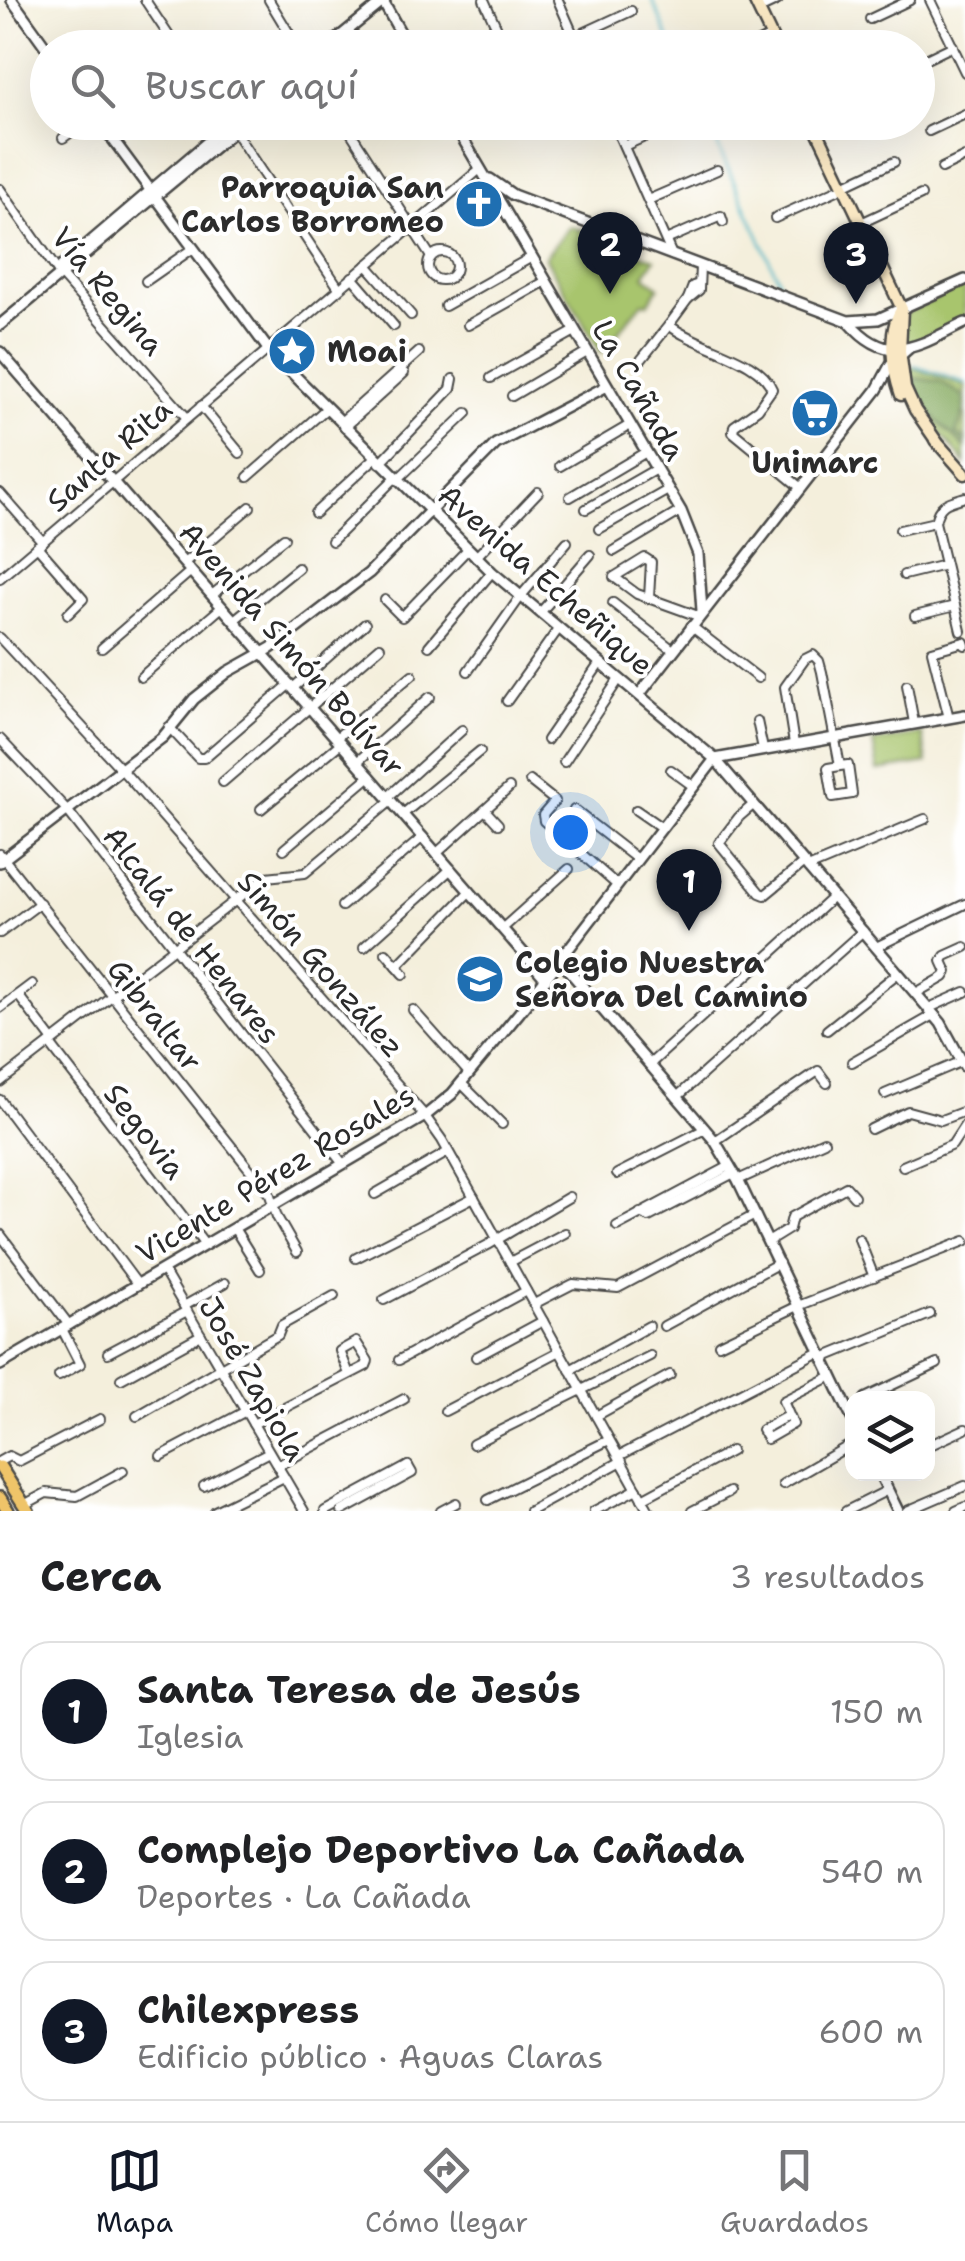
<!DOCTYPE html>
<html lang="es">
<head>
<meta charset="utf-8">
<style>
  :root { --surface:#fff; --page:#f6f6f6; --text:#202124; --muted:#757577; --line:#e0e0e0; --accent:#111827 }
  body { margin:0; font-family:"Shantell Sans",sans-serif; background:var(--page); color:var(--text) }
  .controls { position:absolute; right:30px; bottom:30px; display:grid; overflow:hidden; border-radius:20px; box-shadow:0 10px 40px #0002 }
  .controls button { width:90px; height:90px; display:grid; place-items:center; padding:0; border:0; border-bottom:2px solid var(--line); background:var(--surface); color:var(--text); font:50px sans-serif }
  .you { position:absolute; left:570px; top:832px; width:35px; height:35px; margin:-25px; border:8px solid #fff; border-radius:50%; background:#1a73e8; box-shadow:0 0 0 15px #1a73e833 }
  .badge { display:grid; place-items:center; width:65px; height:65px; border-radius:50%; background:var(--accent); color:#fff; font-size:32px; font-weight:700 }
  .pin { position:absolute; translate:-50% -82px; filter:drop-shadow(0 2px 5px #0008) }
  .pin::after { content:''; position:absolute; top:52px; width:35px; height:30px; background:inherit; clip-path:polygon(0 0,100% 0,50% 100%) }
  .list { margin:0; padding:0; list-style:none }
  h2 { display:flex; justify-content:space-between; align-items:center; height:130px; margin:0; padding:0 40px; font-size:42px }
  h2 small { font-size:32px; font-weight:400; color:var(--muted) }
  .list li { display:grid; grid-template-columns:65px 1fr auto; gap:30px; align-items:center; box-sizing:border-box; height:140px; margin:0 20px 20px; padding:0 20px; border:2px solid var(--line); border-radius:30px }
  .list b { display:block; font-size:38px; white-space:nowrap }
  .list p { margin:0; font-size:32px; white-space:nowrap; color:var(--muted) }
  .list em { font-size:32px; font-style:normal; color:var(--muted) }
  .icon { flex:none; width:55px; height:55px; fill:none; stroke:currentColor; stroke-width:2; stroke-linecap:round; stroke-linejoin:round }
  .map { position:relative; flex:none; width:965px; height:1511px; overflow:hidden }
  .search { position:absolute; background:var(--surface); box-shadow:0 10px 40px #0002; left:30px; right:30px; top:30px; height:110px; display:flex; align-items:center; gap:25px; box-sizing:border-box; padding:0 35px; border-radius:55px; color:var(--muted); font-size:38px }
  .sheet { height:610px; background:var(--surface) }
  nav { display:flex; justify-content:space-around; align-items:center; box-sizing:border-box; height:140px; border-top:2px solid var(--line); background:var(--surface); font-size:28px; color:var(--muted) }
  nav a { display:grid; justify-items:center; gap:5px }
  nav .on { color:var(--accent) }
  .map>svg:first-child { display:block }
</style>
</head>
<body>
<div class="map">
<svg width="965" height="1511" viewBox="0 0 965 1511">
  <rect width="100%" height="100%" fill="#fff"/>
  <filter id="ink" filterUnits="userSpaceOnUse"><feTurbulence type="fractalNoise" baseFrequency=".01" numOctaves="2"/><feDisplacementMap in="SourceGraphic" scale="20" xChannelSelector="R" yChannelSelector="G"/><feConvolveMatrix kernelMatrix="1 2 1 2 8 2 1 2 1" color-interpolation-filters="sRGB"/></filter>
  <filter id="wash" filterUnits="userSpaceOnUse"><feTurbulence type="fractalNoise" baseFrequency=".0048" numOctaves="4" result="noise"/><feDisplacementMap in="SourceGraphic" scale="40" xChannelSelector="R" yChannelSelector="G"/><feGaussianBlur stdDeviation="2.25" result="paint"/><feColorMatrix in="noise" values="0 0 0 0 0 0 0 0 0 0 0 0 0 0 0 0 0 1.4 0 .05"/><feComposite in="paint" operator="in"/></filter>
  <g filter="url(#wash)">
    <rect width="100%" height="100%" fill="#f4efdc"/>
    <g fill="#a8c56d" stroke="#6a784c" stroke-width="2.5">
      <path d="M570,226C599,237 629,250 655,259L644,275L659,287L648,303L643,302L601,353L545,257Z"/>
      <path d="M965,285V320L910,345H902L905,313Z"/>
      <path d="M906,365L965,385V464C942,429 906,410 906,365Z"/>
      <path d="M922,734L927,763L878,771L873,742Z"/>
    </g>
    <path fill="#86aa60" stroke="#586a46" stroke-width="2.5" d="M917,378L941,382L965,397V409L956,434L965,440V448L920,404L911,386Z"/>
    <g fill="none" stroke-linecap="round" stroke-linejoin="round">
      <g stroke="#4bb6c7" stroke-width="2.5">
        <path d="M652,0L673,48"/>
        <path d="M707,122L779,281"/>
        <path d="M914,366L965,383"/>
      </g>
    </g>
  </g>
  <g filter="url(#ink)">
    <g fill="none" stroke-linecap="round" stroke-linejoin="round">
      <g stroke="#494846" stroke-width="12">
        <g id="minor">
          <path d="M145,0L177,48"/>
          <path d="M269,0L298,48"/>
          <path d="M484,0L500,35"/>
          <path d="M558,0L579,48"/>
          <path d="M930,0L965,72"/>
          <path d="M759,9L778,0"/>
          <path d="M870,19L910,0"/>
          <path d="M551,48L631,11"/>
          <path d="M645,48L654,44"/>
          <path d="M746,48L765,39"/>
          <path d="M918,63L953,46"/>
          <path d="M344,122L431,257"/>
          <path d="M613,122L672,255"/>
          <path d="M231,126L339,288"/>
          <path d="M929,131L965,114"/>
          <path d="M817,132L836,122"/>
          <path d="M63,138L85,122"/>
          <path d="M624,146L678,122"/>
          <path d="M942,168L965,157"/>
          <path d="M843,186L894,162"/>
          <path d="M0,189L59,273L187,418"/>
          <path d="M648,200L717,170"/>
          <path d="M775,218L837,190"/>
          <path d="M861,223L921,195"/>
          <path d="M666,240L721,216L723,222"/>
          <circle cx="442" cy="266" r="14"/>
          <path d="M367,265L411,315"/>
          <path d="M352,277L394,326"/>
          <path d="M146,281L192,249"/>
          <path d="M699,284L693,286L688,299L669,325C697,348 759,357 772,389L758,409L734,426L733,432L801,488"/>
          <path d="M688,299L699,290L700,266"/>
          <path d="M445,306L532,257"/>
          <path d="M468,325L546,281"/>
          <path d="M641,360L669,325"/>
          <path d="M491,378L575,331"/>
          <path d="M512,396L587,352"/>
          <path d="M201,406L240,453"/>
          <path d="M341,422L419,352"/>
          <path d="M345,427L404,373"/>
          <path d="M380,463L451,389L453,379"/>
          <path d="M560,466L630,425"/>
          <path d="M248,477L327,408"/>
          <path d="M397,480L467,413"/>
          <path d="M0,493L43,542"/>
          <path d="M570,497L646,452"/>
          <path d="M586,509L656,469"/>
          <path d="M315,513L375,458"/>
          <path d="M599,529L668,490"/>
          <path d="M900,530L935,522"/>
          <path d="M332,541L395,478"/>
          <path d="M37,546L83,599L68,614"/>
          <path d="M614,551L681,511"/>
          <path d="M476,557L538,492"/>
          <path d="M184,563L250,507"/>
          <path d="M904,575L945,565"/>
          <path d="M0,578L480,169"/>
          <path d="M212,595L284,538"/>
          <path d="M649,598L651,562L645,558L614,577L637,594L698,616"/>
          <path d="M385,600L402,617L468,549"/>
          <path d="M613,603L673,650"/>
          <path d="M540,613L590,555"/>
          <path d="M915,616L955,606"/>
          <path d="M234,620L298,568"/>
          <path d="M691,626L758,678"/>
          <path d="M961,631L935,522C939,503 948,502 965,497"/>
          <path d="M0,638L122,770L425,1116L442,1140L649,1511"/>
          <path d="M429,646L492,572"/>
          <path d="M102,648L191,571"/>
          <path d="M468,671L521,596L567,542"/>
          <path d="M141,677L222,607"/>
          <path d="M907,685L914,723"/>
          <path d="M293,688L365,624"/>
          <path d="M507,701L559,628"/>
          <path d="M949,718L932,651L964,642L965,645"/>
          <path d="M757,721L763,749"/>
          <path d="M169,727L198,758H204L290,684"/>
          <path d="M336,738L412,675"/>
          <path d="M0,739L67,810L343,1164"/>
          <path d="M547,740L600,663"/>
          <path d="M794,744L785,687L805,659L813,655L819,661L822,672L840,766L848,765L852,794L833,797L828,768L840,766"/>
          <path d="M357,762L430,697"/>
          <path d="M564,762L619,679"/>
          <path d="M671,770L693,786"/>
          <path d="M530,781L555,801L543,815L544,821L617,885"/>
          <path d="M223,782L380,647"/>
          <path d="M388,797L462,730"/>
          <path d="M754,804L739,817L719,843L760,893L765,895L804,863"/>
          <path d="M261,809L341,743"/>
          <path d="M485,810L498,824"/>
          <path d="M574,810L637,859"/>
          <path d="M636,810L662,828"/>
          <path d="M403,814L480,751"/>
          <path d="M284,849L370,776"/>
          <path d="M437,853L509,788"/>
          <path d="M0,854L270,1195L277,1217L297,1252"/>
          <path d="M808,868L925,819"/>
          <path d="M342,906L423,837"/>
          <path d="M503,928L569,869"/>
          <path d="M0,933L40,903"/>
          <path d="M364,947L451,869"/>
          <path d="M876,947L965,904"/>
          <path d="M386,953L404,974"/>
          <path d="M397,966L470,891"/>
          <path d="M916,993L944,977L947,972L942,961L945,956L965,947"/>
          <path d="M18,995L53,1041"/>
          <path d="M0,1008L32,984"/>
          <path d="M929,1008L965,992"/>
          <path d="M413,1010L469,1073"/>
          <path d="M827,1030L898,973"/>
          <path d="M50,1044L205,1245"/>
          <path d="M852,1062L934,1015"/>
          <path d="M650,1064L833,897"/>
          <path d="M0,1082L266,877L305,873L391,801"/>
          <path d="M461,1083L502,1124"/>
          <path d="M885,1094L965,1060"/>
          <path d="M677,1097L863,931"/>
          <path d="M0,1100L138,1285"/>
          <path d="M871,1129L908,1111L941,1120L965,1111"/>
          <path d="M715,1141L818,1071L827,1083"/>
          <path d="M903,1166L952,1145L965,1125"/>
          <path d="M617,1174L705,1129"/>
          <path d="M738,1180L824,1141"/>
          <path d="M375,1194L448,1152"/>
          <path d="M640,1213L649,1217L734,1173"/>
          <path d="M617,1226L730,1166"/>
          <path d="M234,1228L260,1270"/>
          <path d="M0,1234L69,1325"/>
          <path d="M859,1239L874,1277"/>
          <path d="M768,1242L789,1229L792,1217L846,1187L854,1196"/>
          <path d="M356,1258L474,1197"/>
          <path d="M510,1262L565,1233"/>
          <path d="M163,1270L304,1511"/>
          <path d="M384,1300L488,1245L569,1197"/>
          <path d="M534,1304L573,1284L618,1288L755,1215"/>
          <path d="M184,1306L225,1283"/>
          <path d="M664,1326L779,1263"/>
          <path d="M719,1344L798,1306L965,1241"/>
          <path d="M108,1353L187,1311"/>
          <path d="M476,1357L543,1321"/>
          <path d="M823,1358L930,1314"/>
          <path d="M399,1360L526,1291"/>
          <path d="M570,1370L649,1326"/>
          <path d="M59,1376L80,1364L62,1329"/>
          <path d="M121,1379L201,1335"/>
          <path d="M865,1398L937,1364"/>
          <path d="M445,1411L560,1351"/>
          <path d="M789,1415L762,1430L767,1439L793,1424L783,1401L832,1376"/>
          <path d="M137,1416L278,1335L282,1325L334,1296"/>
          <path d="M596,1416L670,1375"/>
          <path d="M253,1424L366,1366L368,1361L356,1342L340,1351L349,1374"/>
          <path d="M473,1444L650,1356"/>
          <path d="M928,1446L965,1429"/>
          <path d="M161,1456L246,1411"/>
          <path d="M619,1456L820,1352"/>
          <path d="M0,1461L9,1456L19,1461L100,1419"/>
          <path d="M277,1466L404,1399"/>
          <path d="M783,1484L852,1444"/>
          <path d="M204,1486L269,1452"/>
          <path d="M642,1499L731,1451"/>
          <path d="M488,1500L609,1440"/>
          <path d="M24,1505L46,1493L77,1496L123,1471"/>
          <path d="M215,1511L284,1477"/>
          <path d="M325,1511L408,1466"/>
          <path d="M342,1511L412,1473L408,1466"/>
          <path d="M441,1511L456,1503"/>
          <path d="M530,1511L622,1461"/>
          <path d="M594,1511L637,1489"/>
          <path d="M692,1511L729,1492"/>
          <path d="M846,1511L888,1490"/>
          <path d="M907,1511L965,1486"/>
          <path d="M956,1511L965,1507"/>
        </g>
      </g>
      <g stroke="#494846" stroke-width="14">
        <g id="tertiary">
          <path d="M12,0L48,50"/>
          <path d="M382,0L409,48"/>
          <path d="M326,48L385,0"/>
          <path d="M100,122L268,349L492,572L715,759L941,1023L965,1067"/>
          <path d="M453,122L681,511L698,554L702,611"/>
          <path d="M490,179L513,195L848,321L878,319L965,280"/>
          <path d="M59,273L62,266L224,128L236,122"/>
          <path d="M849,322C890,369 918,345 965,323"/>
          <path d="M0,325L229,135L231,127"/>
          <path d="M0,352L546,979"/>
          <path d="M639,695L877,390L891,364L908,349"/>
          <path d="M0,862L163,737L194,699L228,672L271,648L369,573L496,444L607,386"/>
          <path d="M560,960L715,1141L738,1180L852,1418"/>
          <path d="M0,1365L425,1116L452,1094L519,1013L715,759L965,715"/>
          <path d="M880,1474L898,1511"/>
        </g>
      </g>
      <g stroke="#494846" stroke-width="15">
        <g id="secondary">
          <path d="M754,0L777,48"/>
          <path d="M813,122L902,309L900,351L905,388L915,410L937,442"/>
          <path d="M901,395C892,370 887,332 901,310"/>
          <path d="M935,440L965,474"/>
        </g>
      </g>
      <g stroke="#494846" stroke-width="16">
        <g id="primary">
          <path d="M0,1467L28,1511"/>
          <path d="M0,1498L8,1511"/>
        </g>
      </g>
      <use href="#minor" stroke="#fff" stroke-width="8"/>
      <use href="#tertiary" stroke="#fff" stroke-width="9"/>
      <use href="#secondary" stroke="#f9e7c3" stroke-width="10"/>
      <use href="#primary" stroke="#efc469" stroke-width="11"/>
    </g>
  </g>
  <defs>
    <g id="church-disc" transform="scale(2.5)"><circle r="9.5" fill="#1f6fb2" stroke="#fff"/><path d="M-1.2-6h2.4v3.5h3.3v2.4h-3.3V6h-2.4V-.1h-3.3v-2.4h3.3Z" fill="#fff"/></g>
    <g id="sight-disc" transform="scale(2.5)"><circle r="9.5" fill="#1f6fb2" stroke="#fff"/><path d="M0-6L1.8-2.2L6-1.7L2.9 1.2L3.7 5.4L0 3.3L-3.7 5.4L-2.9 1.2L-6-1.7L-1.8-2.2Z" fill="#fff"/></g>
    <g id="supermarket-disc" transform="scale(2.5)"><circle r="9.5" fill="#1f6fb2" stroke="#fff"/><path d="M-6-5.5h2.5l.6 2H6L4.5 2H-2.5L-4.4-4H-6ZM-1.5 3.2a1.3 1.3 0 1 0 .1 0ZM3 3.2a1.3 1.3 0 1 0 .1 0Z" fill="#fff"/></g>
    <g id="school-disc" transform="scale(2.5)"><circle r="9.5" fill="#1f6fb2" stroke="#fff"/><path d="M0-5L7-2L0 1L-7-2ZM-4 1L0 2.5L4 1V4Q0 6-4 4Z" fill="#fff"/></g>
  </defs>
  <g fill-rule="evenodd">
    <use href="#church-disc" x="479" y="204"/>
    <use href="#sight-disc" x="292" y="351"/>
    <use href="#supermarket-disc" x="815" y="413"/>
    <use href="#school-disc" x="480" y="979"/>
  </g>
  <g text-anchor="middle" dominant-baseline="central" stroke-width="8" stroke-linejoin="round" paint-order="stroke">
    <g font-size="30" font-weight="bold" fill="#2b2b2b" stroke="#fff" text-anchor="start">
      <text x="444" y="187" text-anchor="end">Parroquia San<tspan x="444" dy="34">Carlos Borromeo</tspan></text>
      <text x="327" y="351">Moai</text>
      <text x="815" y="462" text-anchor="middle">Unimarc</text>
      <text x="515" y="962">Colegio Nuestra<tspan x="515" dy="34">Señora Del Camino</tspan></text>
    </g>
    <g font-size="30" fill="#2b2b2b" stroke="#fff">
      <text transform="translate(108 291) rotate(50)">Vía Regina</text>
      <text transform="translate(639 390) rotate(60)">La Cañada</text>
      <text transform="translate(109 455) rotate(-41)">Santa Rita</text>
      <text transform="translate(546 580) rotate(41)">Avenida Echeñique</text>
      <text transform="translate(292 649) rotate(49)">Avenida Simón Bolívar</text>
      <text transform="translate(192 935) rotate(52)">Alcalá de Henares</text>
      <text transform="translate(321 964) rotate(49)">Simón González</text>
      <text transform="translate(155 1015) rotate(52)">Gibraltar</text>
      <text transform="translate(145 1131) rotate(52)">Segovia</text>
      <text transform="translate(275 1174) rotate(-31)">Vicente Pérez Rosales</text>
      <text transform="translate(253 1379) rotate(60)">José Zapiola</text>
    </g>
  </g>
</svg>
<div class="controls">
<button><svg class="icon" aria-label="layers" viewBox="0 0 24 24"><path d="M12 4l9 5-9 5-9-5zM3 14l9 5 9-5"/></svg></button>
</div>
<div class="you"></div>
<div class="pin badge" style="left:689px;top:931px">1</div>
<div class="pin badge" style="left:610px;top:294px">2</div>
<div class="pin badge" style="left:856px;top:304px">3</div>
<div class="search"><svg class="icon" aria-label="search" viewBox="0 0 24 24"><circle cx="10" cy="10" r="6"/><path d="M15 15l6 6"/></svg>Buscar aquí</div>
</div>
<section class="sheet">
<h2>Cerca<small>3 resultados</small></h2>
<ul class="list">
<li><span class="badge">1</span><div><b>Santa Teresa de Jesús</b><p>Iglesia</p></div><em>150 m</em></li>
<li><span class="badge">2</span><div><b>Complejo Deportivo La Cañada</b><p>Deportes · La Cañada</p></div><em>540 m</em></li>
<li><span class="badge">3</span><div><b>Chilexpress</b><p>Edificio público · Aguas Claras</p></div><em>600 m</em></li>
</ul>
</section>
<nav>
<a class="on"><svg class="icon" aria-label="map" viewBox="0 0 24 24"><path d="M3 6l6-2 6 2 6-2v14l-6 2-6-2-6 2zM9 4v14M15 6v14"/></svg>Mapa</a>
<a><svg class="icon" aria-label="directions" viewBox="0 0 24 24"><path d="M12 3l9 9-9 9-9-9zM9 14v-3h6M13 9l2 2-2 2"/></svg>Cómo llegar</a>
<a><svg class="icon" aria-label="saved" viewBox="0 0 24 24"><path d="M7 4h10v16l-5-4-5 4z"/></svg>Guardados</a>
</nav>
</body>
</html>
